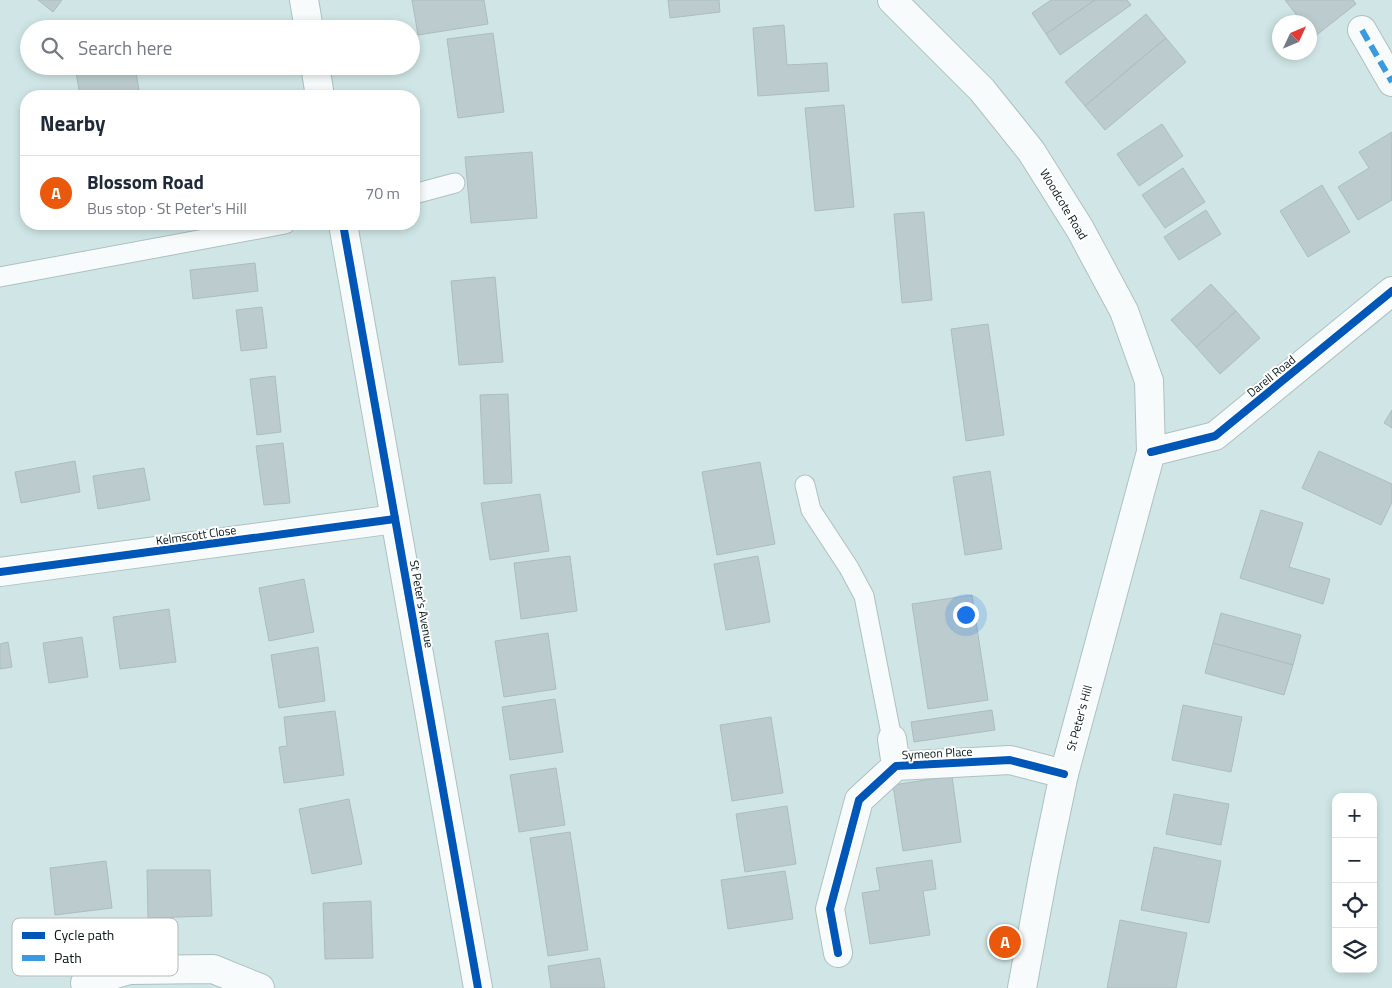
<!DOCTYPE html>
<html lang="en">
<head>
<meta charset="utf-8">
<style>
  :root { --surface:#fff; --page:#f6f6f7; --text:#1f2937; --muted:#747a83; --line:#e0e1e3; --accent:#ea580c }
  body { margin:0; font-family:"Titillium Web",sans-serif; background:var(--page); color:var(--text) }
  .controls { position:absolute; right:15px; bottom:15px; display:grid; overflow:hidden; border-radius:10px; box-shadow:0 2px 8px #0003 }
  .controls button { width:45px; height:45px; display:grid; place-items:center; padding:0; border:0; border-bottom:1px solid var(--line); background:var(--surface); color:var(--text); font:25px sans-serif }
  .compass { position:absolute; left:1272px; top:15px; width:45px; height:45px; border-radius:50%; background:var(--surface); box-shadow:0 2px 8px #0003; rotate:46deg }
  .you { position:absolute; left:965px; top:614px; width:18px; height:18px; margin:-12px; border:4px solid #fff; border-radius:50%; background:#1a73e8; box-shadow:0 0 0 8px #1a73e833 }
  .badge { display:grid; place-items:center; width:32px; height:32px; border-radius:50%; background:var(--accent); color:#fff; font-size:16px; font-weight:700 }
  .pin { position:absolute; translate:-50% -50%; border:2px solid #fff; box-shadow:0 1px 5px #0006 }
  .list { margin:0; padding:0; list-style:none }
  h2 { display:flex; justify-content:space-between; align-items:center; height:65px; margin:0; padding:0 20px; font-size:21px }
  h2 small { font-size:16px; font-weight:400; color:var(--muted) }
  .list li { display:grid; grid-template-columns:32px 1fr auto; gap:15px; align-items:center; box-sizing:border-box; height:75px; padding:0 20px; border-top:1px solid var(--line) }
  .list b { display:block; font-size:19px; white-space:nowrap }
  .list p { margin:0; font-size:16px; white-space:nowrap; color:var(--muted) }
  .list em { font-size:16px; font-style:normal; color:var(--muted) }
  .icon { flex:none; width:28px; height:28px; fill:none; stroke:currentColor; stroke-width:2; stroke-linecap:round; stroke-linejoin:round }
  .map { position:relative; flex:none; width:1392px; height:988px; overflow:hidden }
  .search { position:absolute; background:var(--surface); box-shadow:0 2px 8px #0003; left:20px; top:20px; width:400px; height:55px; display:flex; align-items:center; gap:12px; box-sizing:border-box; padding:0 18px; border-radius:28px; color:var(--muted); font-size:19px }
  .panel { position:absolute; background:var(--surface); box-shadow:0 2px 8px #0003; left:20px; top:90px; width:400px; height:140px; border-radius:20px }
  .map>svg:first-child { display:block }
</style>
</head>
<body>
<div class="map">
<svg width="1392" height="988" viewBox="0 0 1392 988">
  <rect width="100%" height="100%" fill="#d0e6e6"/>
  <g fill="#bcccce" stroke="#acbdbf">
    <path d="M38,0H62L53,12Z"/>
    <path d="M412,0H484L488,24L418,35Z"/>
    <path d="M668,0H719L720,12L670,18Z"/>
    <path d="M1051,0H1095L1046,34L1032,13Z"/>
    <path d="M1095,0H1127L1131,5L1060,55L1046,34Z"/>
    <path d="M1285,0H1353L1356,4L1314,37L1310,32V22H1302Z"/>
    <path d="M1146,14L1166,38L1085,106L1065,82Z"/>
    <path d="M129,24V29H96Z"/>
    <path d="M784,25L787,65L827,63L829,91L758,96L753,28Z"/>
    <path d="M493,33L504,112L458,118L447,39Z"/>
    <path d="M1166,38L1186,62L1105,130L1085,106Z"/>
    <path d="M75,66H135L140,96H80Z"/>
    <path d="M844,105L854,207L815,211L805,108Z"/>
    <path d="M1162,124L1183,156L1139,186L1117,154Z"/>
    <path d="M1392,132V200L1358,220L1338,187L1369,168L1359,152Z"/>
    <path d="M532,152L537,218L471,223L465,157Z"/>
    <path d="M1183,168L1205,202L1165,228L1142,195Z"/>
    <path d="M1322,185L1350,232L1308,257L1280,211Z"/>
    <path d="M1206,210L1221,234L1179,260L1164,237Z"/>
    <path d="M924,212L932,300L902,303L894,214Z"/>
    <path d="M255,263L258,291L193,299L190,270Z"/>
    <path d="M495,277L503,362L459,365L451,281Z"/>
    <path d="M1211,284L1236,311L1196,347L1171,320Z"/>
    <path d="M262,307L267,348L241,351L236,310Z"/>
    <path d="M1236,311L1260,338L1220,374L1196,347Z"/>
    <path d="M988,324L1004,435L966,441L951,329Z"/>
    <path d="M275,376L281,432L257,435L250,379Z"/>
    <path d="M508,394L512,483L484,484L480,395Z"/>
    <path d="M1392,410V428L1384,423Z"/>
    <path d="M283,443L290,503L264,505L256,446Z"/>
    <path d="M1319,451L1392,484V502L1381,525L1302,488Z"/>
    <path d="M75,461L80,492L21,503L15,472Z"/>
    <path d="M760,462L775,544L717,555L702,472Z"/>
    <path d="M144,468L150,500L98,509L93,476Z"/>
    <path d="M990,471L1002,549L965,555L953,477Z"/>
    <path d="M540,494L549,551L490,560L481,503Z"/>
    <path d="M1261,510L1303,523L1289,567L1330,579L1323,604L1240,578Z"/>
    <path d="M570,556L577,611L521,619L514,563Z"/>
    <path d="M758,556L770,622L726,630L714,564Z"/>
    <path d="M304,579L314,632L269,641L259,588Z"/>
    <path d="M972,595L988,700L928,709L912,604Z"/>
    <path d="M169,609L176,662L120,669L113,617Z"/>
    <path d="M1221,613L1301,635L1293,665L1213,643Z"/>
    <path d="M548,633L556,689L504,697L495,641Z"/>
    <path d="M82,637L88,677L49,683L43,643Z"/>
    <path d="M8,642L12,667L0,669V644Z"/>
    <path d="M1213,643L1293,665L1284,695L1205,673Z"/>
    <path d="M318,647L325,701L279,708L271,655Z"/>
    <path d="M555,699L563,752L510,760L502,707Z"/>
    <path d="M1183,705L1242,717L1231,772L1172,760Z"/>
    <path d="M992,710L995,730L914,742L911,722Z"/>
    <path d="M335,711L344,775L284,783L279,747L287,746L284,717Z"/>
    <path d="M771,717L783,793L732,801L720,725Z"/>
    <path d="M556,768L565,825L519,832L510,775Z"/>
    <path d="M952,776L961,842L903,851L893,785Z"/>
    <path d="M1174,794L1229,804L1221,845L1166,834Z"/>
    <path d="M349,799L362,864L312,874L299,809Z"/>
    <path d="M787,806L796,864L745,872L736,814Z"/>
    <path d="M570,832L588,950L548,956L530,838Z"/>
    <path d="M1154,847L1221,861L1209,923L1141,910Z"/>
    <path d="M932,860L936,889L923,891L930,935L870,944L862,893L880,890L876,868Z"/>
    <path d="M106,861L112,908L55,915L50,868Z"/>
    <path d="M147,870H210L212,916L148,918Z"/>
    <path d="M785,871L793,919L728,929L721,880Z"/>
    <path d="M371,901L373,958L325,959L323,903Z"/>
    <path d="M1120,920L1187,933L1176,988H1107Z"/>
    <path d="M600,958L605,988H551L548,966Z"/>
  </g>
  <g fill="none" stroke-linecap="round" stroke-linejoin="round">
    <g stroke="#aec0c0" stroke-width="21">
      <g id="lane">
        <path d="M414,194L455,183"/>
        <path d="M0,277L285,224"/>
        <path d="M805,485L811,510L849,568L864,596L892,739"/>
      </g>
    </g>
    <g stroke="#aec0c0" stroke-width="30">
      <g id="street">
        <path d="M304,0L309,29"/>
        <path d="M1362,30L1392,82"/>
        <path d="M315,66L320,96"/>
        <path d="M343,224L478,988"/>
        <path d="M1151,452L1215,436L1392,291"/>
        <path d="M0,572L395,519"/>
        <path d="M892,739L896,766"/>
        <path d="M838,953L830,909L859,800L896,766L1010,760L1064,774"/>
        <path d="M85,983L129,970L213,969L260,988"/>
      </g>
    </g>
    <g stroke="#aec0c0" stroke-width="30">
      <path id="primary" d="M892,0L982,90L1031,151L1080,229L1124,311L1149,381L1151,452L1064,774L1045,865L1022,988"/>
    </g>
    <use href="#lane" stroke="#f8fbfb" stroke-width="19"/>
    <use href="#street" stroke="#f8fbfb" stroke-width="28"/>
    <use href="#primary" stroke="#f8fbfb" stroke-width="28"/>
    <path stroke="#399adf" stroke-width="6" stroke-dasharray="12 6" stroke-linecap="butt" d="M1362,30L1392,82"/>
    <g stroke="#fff" stroke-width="11">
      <g id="cycleway">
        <path d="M343,224L478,988"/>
        <path d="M1151,452L1215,436L1392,291"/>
        <path d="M0,572L395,519"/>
        <path d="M838,953L830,909L859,800L896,766L1010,760L1064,774"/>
      </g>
    </g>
    <use href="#cycleway" stroke="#0057b8" stroke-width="8"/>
  </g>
  <g text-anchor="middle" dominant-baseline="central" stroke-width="4" stroke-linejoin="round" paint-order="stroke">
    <g font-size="12" fill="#071616" stroke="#fff">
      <text transform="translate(1064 204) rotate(59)">Woodcote Road</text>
      <text transform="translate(1271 376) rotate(-39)">Darell Road</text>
      <text transform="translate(196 535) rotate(-8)">Kelmscott Close</text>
      <text transform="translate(422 604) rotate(80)">St Peter's Avenue</text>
      <text transform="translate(1079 718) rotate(-75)">St Peter's Hill</text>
      <text transform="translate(937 753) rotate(-3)">Symeon Place</text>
    </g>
  </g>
  <rect x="12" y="918" width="166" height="58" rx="8" fill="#fff" stroke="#b5b9b9" stroke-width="1"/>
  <rect x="22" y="932" width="23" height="7" fill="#0057b8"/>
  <rect x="22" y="955" width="23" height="6" fill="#399adf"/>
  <g font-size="14" fill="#071616">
    <text x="54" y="940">Cycle path</text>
    <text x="54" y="963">Path</text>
  </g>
</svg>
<div class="controls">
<button>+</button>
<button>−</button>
<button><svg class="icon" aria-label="locate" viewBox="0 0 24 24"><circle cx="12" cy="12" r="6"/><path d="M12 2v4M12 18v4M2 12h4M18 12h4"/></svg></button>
<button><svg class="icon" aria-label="layers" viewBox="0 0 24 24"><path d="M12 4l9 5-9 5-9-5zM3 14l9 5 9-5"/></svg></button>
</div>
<svg class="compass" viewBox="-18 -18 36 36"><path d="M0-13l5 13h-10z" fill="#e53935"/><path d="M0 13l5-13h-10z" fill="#747a83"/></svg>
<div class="you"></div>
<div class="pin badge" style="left:1005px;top:942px">A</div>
<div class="search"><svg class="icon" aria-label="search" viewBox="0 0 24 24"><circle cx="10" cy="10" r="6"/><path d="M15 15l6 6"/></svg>Search here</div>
<section class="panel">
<h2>Nearby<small></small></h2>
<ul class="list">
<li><span class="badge">A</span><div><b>Blossom Road</b><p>Bus stop · St Peter's Hill</p></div><em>70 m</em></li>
</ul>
</section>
</div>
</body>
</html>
